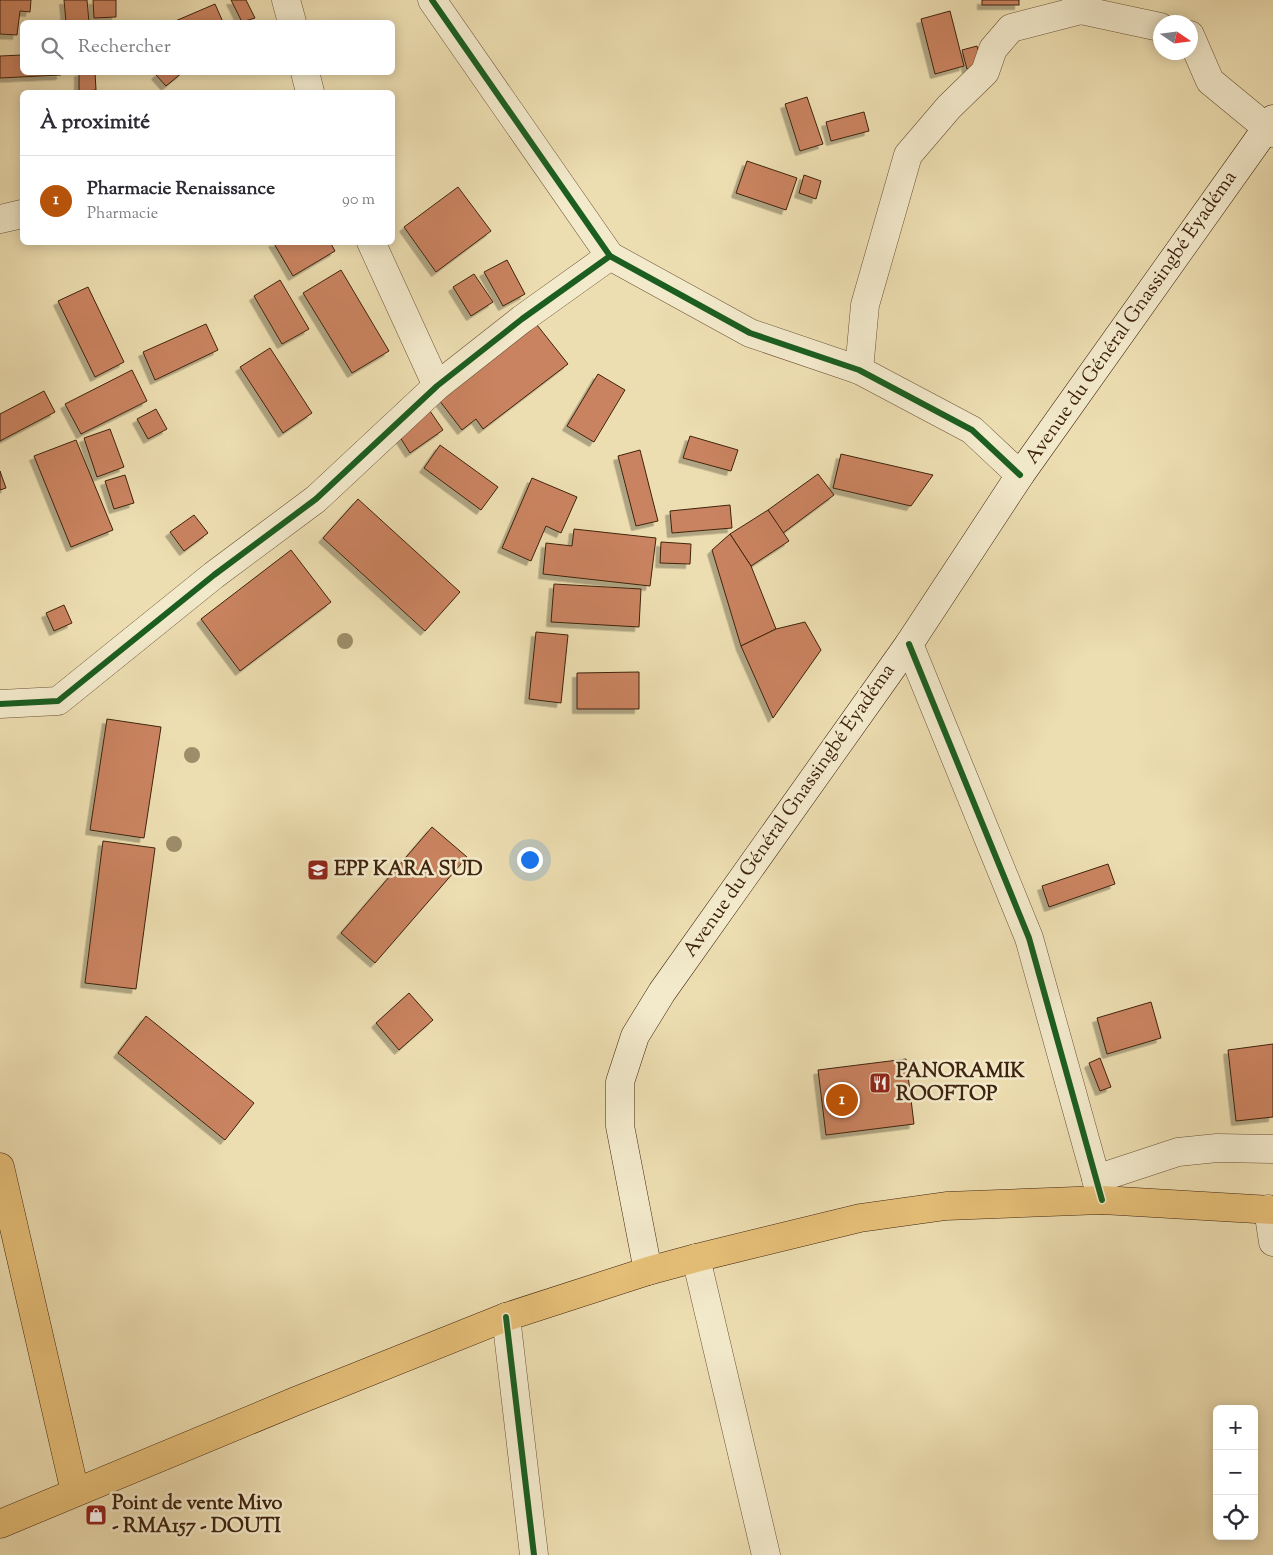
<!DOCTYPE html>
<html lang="fr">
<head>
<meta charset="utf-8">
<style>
  :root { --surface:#fff; --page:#f2f2f3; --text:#2b2b33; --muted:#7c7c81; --line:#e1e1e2; --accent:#b45309 }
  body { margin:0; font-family:"Sorts Mill Goudy",serif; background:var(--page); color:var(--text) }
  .controls { position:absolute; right:15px; bottom:15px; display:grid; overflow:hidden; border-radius:8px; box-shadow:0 2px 12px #0003 }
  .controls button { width:45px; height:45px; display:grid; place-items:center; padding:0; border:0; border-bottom:1px solid var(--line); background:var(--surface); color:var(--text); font:25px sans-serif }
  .compass { position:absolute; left:1153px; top:15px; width:45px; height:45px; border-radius:50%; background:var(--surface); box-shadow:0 2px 12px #0003; rotate:103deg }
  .you { position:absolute; left:529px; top:859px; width:18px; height:18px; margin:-12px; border:4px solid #fff; border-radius:50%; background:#1a73e8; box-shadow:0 0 0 8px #1a73e833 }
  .badge { display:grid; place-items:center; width:32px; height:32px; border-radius:50%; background:var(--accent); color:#fff; font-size:16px; font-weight:700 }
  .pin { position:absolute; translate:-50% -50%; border:2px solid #fff; box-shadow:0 1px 5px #0006 }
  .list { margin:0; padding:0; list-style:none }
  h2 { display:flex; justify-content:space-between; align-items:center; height:65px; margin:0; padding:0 20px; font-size:21px }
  h2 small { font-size:16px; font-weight:400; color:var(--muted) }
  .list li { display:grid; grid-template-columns:32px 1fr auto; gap:15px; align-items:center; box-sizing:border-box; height:90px; padding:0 20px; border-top:1px solid var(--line) }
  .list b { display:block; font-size:19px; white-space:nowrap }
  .list p { margin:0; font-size:16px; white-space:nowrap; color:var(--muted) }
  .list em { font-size:16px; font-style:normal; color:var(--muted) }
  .icon { flex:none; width:28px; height:28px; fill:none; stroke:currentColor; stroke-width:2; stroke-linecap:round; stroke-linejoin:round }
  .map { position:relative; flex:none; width:1273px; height:1555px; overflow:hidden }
  .search { position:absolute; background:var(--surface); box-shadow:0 2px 12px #0003; left:20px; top:20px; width:375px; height:55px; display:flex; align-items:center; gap:12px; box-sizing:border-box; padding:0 18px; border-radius:8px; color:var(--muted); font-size:19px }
  .panel { position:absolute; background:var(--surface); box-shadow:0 2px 12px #0003; left:20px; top:90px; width:375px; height:155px; border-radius:8px }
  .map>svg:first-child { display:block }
</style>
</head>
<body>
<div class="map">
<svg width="1273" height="1555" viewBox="0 0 1273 1555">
  <defs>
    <filter id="shadow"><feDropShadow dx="-4.5" dy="4.5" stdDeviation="0" flood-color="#0004"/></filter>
  </defs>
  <rect width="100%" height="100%" fill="#eddeb1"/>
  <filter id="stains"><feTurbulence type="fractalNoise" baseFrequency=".004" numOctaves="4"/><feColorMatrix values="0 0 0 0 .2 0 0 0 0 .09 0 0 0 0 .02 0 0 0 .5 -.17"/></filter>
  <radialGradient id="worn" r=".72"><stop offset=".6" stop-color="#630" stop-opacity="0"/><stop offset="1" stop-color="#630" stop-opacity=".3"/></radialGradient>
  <g fill="#ca8360" stroke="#3e230e" filter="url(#shadow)">
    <path d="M0,0H31L30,12L20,11L17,35L0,34Z"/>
    <path d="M64,0H87L89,22H66Z"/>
    <path d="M93,0H116V17L94,18Z"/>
    <path d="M231,0H246L255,18L242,22Z"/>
    <rect x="982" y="0" width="37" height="5"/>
    <path d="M215,4L223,22H173Z"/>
    <path d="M950,11L964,66L935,74L921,19Z"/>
    <path d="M977,46L982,65L967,69L962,50Z"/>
    <path d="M22,55V72H61V75L0,78V56Z"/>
    <path d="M79,72H95L96,90L79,92Z"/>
    <path d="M159,72H183L166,86L156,75Z"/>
    <path d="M807,97L823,144L800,151L785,104Z"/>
    <path d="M864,112L869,131L831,141L826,122Z"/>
    <path d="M747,161L797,178L786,210L736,193Z"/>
    <path d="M804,175L821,181L816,199L799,193Z"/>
    <path d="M458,187L491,231L436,272L404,227Z"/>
    <path d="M273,242H330L335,251L293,276Z"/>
    <path d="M507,260L525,294L503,306L484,272Z"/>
    <path d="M341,270L389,351L352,373L303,293Z"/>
    <path d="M474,274L493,302L471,316L453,287Z"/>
    <path d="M280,280L309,329L282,344L254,296Z"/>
    <path d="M88,287L124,362L95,377L58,301Z"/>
    <path d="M206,324L218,350L155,380L143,352Z"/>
    <path d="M537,325L568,364L483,429L476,419L462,430L439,400Z"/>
    <path d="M270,348L312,413L283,433L240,367Z"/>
    <path d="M132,370L147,401L81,434L65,404Z"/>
    <path d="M598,374L625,390L594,442L567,426Z"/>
    <path d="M44,391L55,412L0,441V414Z"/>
    <path d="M156,409L167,429L148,439L137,419Z"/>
    <path d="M430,411L443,430L410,453L398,434Z"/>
    <path d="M110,429L124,467L97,477L84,438Z"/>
    <path d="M690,436L738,450L731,471L683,458Z"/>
    <path d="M76,440L113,530L71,547L34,456Z"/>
    <path d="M440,445L498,487L481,510L424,468Z"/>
    <path d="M640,450L658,521L636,526L618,456Z"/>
    <path d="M841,454L933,475L911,506L833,488Z"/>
    <path d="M0,471L6,488L0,490Z"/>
    <path d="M818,474L834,495L783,533L768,510Z"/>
    <path d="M125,475L134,503L114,509L105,481Z"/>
    <path d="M532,478L577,497L561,533L546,526L531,561L502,548Z"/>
    <path d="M358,499L460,592L425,631L323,538Z"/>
    <path d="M730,505L732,528L672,533L670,511Z"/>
    <path d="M768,510L789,541L751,566L730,534Z"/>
    <path d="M194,515L208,533L184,551L170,532Z"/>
    <path d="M574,529L656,538L650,586L543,574L546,543L572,546Z"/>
    <path d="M730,534L751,566L776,629L741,646L712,550Z"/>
    <path d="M661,542L691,544L690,564L660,563Z"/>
    <path d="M291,550L331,602L240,671L201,619Z"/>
    <path d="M554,584L641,589L639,627L551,622Z"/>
    <path d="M64,605L72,623L54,631L46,613Z"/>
    <path d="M805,622L821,650L773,718L741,646L776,629Z"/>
    <path d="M536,632L568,635L561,703L529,699Z"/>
    <path d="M639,672V709H577V673Z"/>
    <path d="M107,719L161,727L144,838L90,830Z"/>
    <path d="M432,827L467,857L375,963L341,933Z"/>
    <path d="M103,841L155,848L136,989L85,983Z"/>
    <path d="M1108,864L1115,884L1049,907L1042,886Z"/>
    <path d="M409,993L433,1020L399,1050L376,1023Z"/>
    <path d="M1151,1002L1161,1038L1107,1054L1097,1018Z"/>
    <path d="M146,1016L254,1103L225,1140L118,1053Z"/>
    <path d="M1273,1044V1117L1236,1121L1228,1050Z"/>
    <path d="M1100,1058L1111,1087L1100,1091L1089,1063Z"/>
    <path d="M906,1059L914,1124L826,1135L818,1070Z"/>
  </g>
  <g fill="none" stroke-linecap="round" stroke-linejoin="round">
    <g stroke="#6a5237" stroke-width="29">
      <g id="street">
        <path d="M286,0L292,22"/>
        <path d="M432,0L610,256L750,333L859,370L972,430L1020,475"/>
        <path d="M1076,0L1081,10L1160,27"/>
        <path d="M1190,35L1210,81L1273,133"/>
        <path d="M305,72L310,92"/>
        <path d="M0,219L22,214"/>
        <path d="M371,242L437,386"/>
        <path d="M859,370L865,305L908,155L949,107L985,72L993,49L1011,28L1081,10"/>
        <path d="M909,644L1029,938L1102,1200"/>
        <path d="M0,704L58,701L214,575L316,499L437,386L522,319L610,256"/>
        <path d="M1096,1179L1178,1152L1217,1148L1273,1149"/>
        <path d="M1268,1209L1273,1242"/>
        <path d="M696,1258L766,1555"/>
        <path d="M506,1317L534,1555"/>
      </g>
    </g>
    <g stroke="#3e230e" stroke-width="29">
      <path id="secondary" d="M648,1271L620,1126V1082L635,1036L662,992L909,644L1020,475L1273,119"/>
    </g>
    <g stroke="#3e230e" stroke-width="29">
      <path id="primary" d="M0,1167L75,1492"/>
    </g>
    <g stroke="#3e230e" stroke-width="29">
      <path id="highway" d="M0,1524L296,1401L506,1317L648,1271L696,1258L860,1218L946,1206L1102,1200L1273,1210"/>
    </g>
    <use href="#street" stroke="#f3eacc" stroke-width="28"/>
    <use href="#secondary" stroke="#f3eacc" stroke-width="28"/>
    <use href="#primary" stroke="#e6bf78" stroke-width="28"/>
    <use href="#highway" stroke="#e6bf78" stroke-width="28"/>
    <g stroke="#f3eacc" stroke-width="9">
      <g id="cycleway">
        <path d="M432,0L610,256L750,333L859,370L972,430L1020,475"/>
        <path d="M909,644L1029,938L1102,1200"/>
        <path d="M0,704L58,701L214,575L316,499L437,386L522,319L610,256"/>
        <path d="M506,1317L534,1555"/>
      </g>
    </g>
    <use href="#cycleway" stroke="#1b5e20" stroke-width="6"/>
  </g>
  <g fill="#9d8d69">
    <circle cx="345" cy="641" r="8"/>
    <circle cx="192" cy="755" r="8"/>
    <circle cx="174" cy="844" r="8"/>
  </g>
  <defs>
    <g id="school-square" transform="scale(1.125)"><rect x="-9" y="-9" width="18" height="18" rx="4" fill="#8f2418" stroke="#f3eacc"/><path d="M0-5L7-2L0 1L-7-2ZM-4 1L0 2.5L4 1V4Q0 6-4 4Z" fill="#fff"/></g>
    <g id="restaurant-square" transform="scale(1.125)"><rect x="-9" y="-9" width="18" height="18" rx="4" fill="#8f2418" stroke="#f3eacc"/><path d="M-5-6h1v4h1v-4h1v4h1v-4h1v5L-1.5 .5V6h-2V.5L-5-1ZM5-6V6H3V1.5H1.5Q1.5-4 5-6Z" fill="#fff"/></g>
    <g id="shop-square" transform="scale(1.125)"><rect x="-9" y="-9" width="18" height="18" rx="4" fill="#8f2418" stroke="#f3eacc"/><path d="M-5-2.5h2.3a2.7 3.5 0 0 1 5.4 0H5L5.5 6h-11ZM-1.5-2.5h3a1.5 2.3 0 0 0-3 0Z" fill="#fff"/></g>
  </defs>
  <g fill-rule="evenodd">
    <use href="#school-square" x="318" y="870"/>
    <use href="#restaurant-square" x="880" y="1083"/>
    <use href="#shop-square" x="96" y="1515"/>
  </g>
  <g text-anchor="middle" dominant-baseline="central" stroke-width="5" stroke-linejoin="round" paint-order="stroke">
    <g font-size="20" fill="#3e230e" stroke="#f3eacc">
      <text transform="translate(1132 318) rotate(-55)">Avenue du Général Gnassingbé Eyadéma</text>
      <text transform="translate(790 811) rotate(-55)">Avenue du Général Gnassingbé Eyadéma</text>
    </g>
    <g font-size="20" font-weight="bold" fill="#3e230e" stroke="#f3eacc" text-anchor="start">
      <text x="334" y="870">EPP KARA SUD</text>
      <text x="896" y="1072">PANORAMIK<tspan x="896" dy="23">ROOFTOP</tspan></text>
      <text x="112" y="1504">Point de vente Mivo<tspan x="112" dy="23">- RMA157 - DOUTI</tspan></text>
    </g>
  </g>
  <rect width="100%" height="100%" filter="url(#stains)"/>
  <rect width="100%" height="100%" fill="url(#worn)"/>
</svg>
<div class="controls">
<button>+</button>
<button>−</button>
<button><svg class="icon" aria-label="locate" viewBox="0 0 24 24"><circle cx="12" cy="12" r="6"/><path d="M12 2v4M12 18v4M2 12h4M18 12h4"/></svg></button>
</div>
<svg class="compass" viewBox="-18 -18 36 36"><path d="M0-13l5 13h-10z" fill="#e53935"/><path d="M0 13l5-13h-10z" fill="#7c7c81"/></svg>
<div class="you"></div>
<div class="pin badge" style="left:842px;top:1100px">1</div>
<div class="search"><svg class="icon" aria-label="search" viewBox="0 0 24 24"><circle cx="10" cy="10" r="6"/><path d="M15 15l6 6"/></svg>Rechercher</div>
<section class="panel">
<h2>À proximité<small></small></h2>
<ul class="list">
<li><span class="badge">1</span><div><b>Pharmacie Renaissance</b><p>Pharmacie</p></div><em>90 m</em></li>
</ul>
</section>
</div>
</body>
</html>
